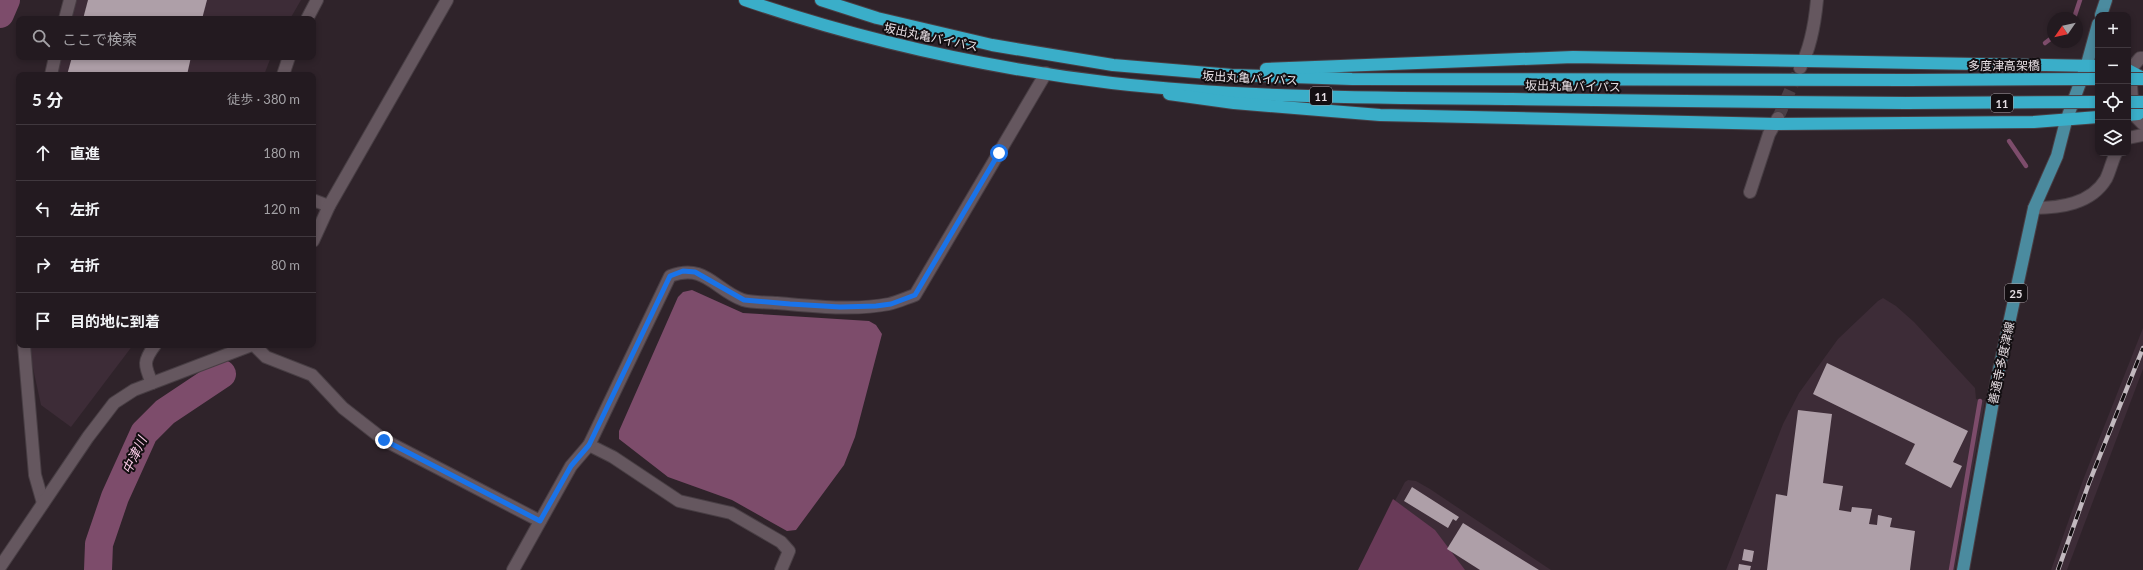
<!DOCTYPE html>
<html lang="ja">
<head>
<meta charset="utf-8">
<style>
  :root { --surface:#231a20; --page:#2b2329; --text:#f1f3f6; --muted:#a3a1a5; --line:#40383e }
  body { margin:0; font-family:Lato,"Noto Sans JP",sans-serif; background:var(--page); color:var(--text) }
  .controls { position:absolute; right:12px; top:12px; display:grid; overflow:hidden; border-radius:8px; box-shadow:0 2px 6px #0003 }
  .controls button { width:36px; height:36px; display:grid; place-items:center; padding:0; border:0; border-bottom:1px solid var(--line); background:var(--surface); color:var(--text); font:20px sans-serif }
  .compass { position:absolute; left:2047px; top:12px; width:36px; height:36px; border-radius:50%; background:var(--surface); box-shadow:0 2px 6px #0003; rotate:236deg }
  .stop { position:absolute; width:12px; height:12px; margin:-9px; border:3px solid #1a73e8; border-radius:50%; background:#fff }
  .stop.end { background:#1a73e8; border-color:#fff; box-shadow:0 1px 4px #0008 }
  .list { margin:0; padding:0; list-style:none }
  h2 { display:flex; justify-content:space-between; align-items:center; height:52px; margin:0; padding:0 16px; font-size:17px }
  h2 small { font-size:13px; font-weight:400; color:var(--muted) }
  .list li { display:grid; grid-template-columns:26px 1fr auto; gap:12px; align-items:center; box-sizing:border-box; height:56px; padding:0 16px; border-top:1px solid var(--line) }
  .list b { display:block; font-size:15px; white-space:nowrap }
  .list em { font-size:13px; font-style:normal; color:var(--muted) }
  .icon { flex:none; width:22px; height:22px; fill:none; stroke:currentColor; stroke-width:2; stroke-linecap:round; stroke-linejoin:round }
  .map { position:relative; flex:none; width:2143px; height:570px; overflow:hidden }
  .search { position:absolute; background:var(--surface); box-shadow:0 2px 6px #0003; left:16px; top:16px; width:300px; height:44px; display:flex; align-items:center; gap:10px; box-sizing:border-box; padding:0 14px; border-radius:8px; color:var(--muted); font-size:15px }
  .panel { position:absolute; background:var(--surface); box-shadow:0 2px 6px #0003; left:16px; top:72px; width:300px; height:276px; border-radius:8px }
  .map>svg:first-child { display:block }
</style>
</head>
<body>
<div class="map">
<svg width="2143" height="570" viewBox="0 0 2143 570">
  <rect width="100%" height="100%" fill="#2f232a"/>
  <g fill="#3d2c37">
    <path d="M76,0H301L290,19H71Z"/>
    <path d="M61,57H271L264,75H56Z"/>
    <path d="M1883,298L1896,306L1914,322L1975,388L1976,399L1985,400L1955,570H1726L1783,424L1799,393L1838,339L1878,301Z"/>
    <path d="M2143,328V369L2067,570H2051L2083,480Z"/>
    <path d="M28,345H133L71,427L41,405Z"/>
    <path d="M1408,480L1416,481L1430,489L1551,570H1358L1405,482Z"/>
  </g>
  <path fill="#693a58" d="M1393,499L1435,530L1465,570H1358Z"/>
  <path fill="#7d4c6b" d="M692,290L743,313L869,321L876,325L882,334L855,437L844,465L796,530L787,531L732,500L668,477L619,439V431L678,297L683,292Z"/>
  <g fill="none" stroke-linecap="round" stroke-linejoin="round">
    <g stroke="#7d4c6b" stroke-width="4.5">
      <path d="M2074,18L2080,0"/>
      <path d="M2045,43L2053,37"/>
      <path d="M2009,141L2026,166"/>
      <path d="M1951,570L1980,401"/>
    </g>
    <g stroke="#7d4c6b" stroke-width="28">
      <path d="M0,14L6,0"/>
      <path d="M98,570L99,544L115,497L144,433L165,412L222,374"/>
    </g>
  </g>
  <g fill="#ae9fa8">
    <path d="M88,0H207L202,19H83Z"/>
    <path d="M72,57H191L187,75H67Z"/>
    <path d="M1827,363L1968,431L1953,462L1962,466L1951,488L1905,464L1915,444L1813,394Z"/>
    <path d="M1798,410L1832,414L1823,483L1843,486L1839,510L1851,512L1852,507L1872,509L1869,524L1877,525L1878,515L1892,518L1890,527L1915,531L1910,570H1767L1776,494L1787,496Z"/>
    <path d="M1412,487L1459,517L1456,521L1453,519L1448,528L1404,501Z"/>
    <path d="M1463,523L1539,570H1480L1447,549Z"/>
    <path d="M1744,549L1754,551L1752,562L1742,560Z"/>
    <path d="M1739,564L1751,566L1750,570H1738Z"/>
  </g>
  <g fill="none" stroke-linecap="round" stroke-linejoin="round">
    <path stroke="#4a3f46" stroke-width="12" stroke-dasharray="12 6" stroke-linecap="butt" d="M1778,118L1800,68"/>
    <g stroke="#483e44" stroke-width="14">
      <g id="minor">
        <path d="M65,19L70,0"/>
        <path d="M307,19L317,0"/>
        <path d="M2143,58H2140L2130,70L2133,114L2143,124"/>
        <path d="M1800,68C1810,49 1815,22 1817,0"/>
        <path d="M51,75L55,57"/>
        <path d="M283,75L289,57"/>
        <path d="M2128,138L2142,135"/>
        <path d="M1750,192L1769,134L1778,118"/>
        <path d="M313,200L329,206"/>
        <path d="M2034,208C2060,208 2091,204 2106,179C2110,171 2112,161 2116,153"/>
        <path d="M313,241L329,206L447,0"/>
        <path d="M24,345L35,475L43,503"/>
        <path d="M254,345L266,357L312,375L343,408L384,440L540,521"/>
        <path d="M152,383C144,365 143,361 155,345"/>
        <path d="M589,445L613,457L679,501L731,513L781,542L789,551L781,570"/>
        <path d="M0,567L88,437L114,403L134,390L252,345"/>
        <path d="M513,570L571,466L589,445L670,276C705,263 714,289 743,300C753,303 767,302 777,303C813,306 853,311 889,304C898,302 906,298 915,295L1046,73"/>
      </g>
    </g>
    <g stroke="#483e44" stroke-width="14">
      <g id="major">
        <path d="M2101,15L2106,0"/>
        <path d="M1963,570L1997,379L2034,208L2057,156L2066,121L2087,64L2098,24"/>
      </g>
    </g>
    <g stroke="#483e44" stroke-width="14">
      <g id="highway">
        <path d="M745,0C864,41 988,68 1112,83C1245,98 1379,98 1512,99C1643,101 1775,102 1906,103"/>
        <path d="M821,0L877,18L992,45L1113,65L1232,75L1352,79L1909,80"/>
        <path d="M1266,69L1573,57L2098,66"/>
        <path d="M2128,70L2143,78"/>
        <path d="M1169,94L1234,103L1380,115L1776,124L2034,122L2098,117"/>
        <path d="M2128,115L2138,114L2143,110"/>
      </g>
    </g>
    <use href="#minor" stroke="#65575f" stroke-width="12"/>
    <use href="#major" stroke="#4b8b9f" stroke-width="12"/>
    <use href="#highway" stroke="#3aaec9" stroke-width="12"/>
    <g stroke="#c2b9bf" stroke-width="4.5">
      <path id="rail" d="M2058,570L2089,483L2143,348"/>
    </g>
    <use href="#rail" stroke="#130e11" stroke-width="3" stroke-dasharray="9" stroke-linecap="butt"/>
    <g stroke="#483e44" stroke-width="14" stroke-linecap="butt">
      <g id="highway-bridge">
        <path d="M2128,79H2143"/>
        <path d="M1909,80L2098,79"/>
        <path d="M2128,102H2143"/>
        <path d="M1906,103L2098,102"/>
      </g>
    </g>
    <use href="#highway-bridge" stroke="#3aaec9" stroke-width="12"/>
  </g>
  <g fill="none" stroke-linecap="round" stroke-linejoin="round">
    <path stroke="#1a73e8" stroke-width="5" d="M384,440L540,521L571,466L589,445L670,276L683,271L695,272L744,300L790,304L840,307L876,306L891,304L915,295L999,153"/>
  </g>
  <g text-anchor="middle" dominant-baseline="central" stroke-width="4" stroke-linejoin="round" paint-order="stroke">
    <g fill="#130e11" stroke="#a7a0a4" stroke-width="1">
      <rect x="1310" y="87" width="22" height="18" rx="3"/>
      <rect x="1991" y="94" width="22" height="18" rx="3"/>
      <rect x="2005" y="284" width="22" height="18" rx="3"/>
    </g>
    <g font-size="11" font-weight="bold" fill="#e6dee3">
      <text x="1321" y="96">11</text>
      <text x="2002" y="103">11</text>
      <text x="2016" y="293">25</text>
    </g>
    <g font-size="12" fill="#e6dee3" stroke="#130e11">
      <text transform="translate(931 37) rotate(12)">坂出丸亀バイパス</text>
      <text x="2004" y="65">多度津高架橋</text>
      <text transform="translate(1250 78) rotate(3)">坂出丸亀バイパス</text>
      <text transform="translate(1573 86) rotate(1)">坂出丸亀バイパス</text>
      <text transform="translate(2001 363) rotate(-78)">善通寺多度津線</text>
    </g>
    <g font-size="13" font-style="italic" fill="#fbcce8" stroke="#130e11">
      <text transform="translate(134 455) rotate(-64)">中津川</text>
    </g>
  </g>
</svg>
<div class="controls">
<button>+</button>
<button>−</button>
<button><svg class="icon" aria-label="locate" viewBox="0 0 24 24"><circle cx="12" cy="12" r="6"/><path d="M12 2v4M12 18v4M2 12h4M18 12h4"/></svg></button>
<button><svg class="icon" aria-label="layers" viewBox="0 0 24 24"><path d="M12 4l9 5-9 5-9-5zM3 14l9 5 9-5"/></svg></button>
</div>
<svg class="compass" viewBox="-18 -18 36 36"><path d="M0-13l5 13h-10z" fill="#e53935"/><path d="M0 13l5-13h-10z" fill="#a3a1a5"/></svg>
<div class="stop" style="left:999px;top:153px"></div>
<div class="stop end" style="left:384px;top:440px"></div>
<div class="search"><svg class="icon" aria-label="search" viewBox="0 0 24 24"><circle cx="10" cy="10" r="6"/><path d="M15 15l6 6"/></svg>ここで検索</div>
<section class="panel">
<h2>5 分<small>徒歩 · 380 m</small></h2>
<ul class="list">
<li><svg class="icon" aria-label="ahead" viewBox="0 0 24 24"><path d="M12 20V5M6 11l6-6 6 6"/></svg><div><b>直進</b></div><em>180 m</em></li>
<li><svg class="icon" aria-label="left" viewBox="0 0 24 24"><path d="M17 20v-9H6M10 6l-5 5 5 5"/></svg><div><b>左折</b></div><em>120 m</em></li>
<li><svg class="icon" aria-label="right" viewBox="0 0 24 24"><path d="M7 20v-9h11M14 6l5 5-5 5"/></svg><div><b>右折</b></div><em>80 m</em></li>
<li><svg class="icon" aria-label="arrive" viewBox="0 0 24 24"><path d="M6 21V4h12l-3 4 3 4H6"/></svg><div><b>目的地に到着</b></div></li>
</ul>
</section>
</div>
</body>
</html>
